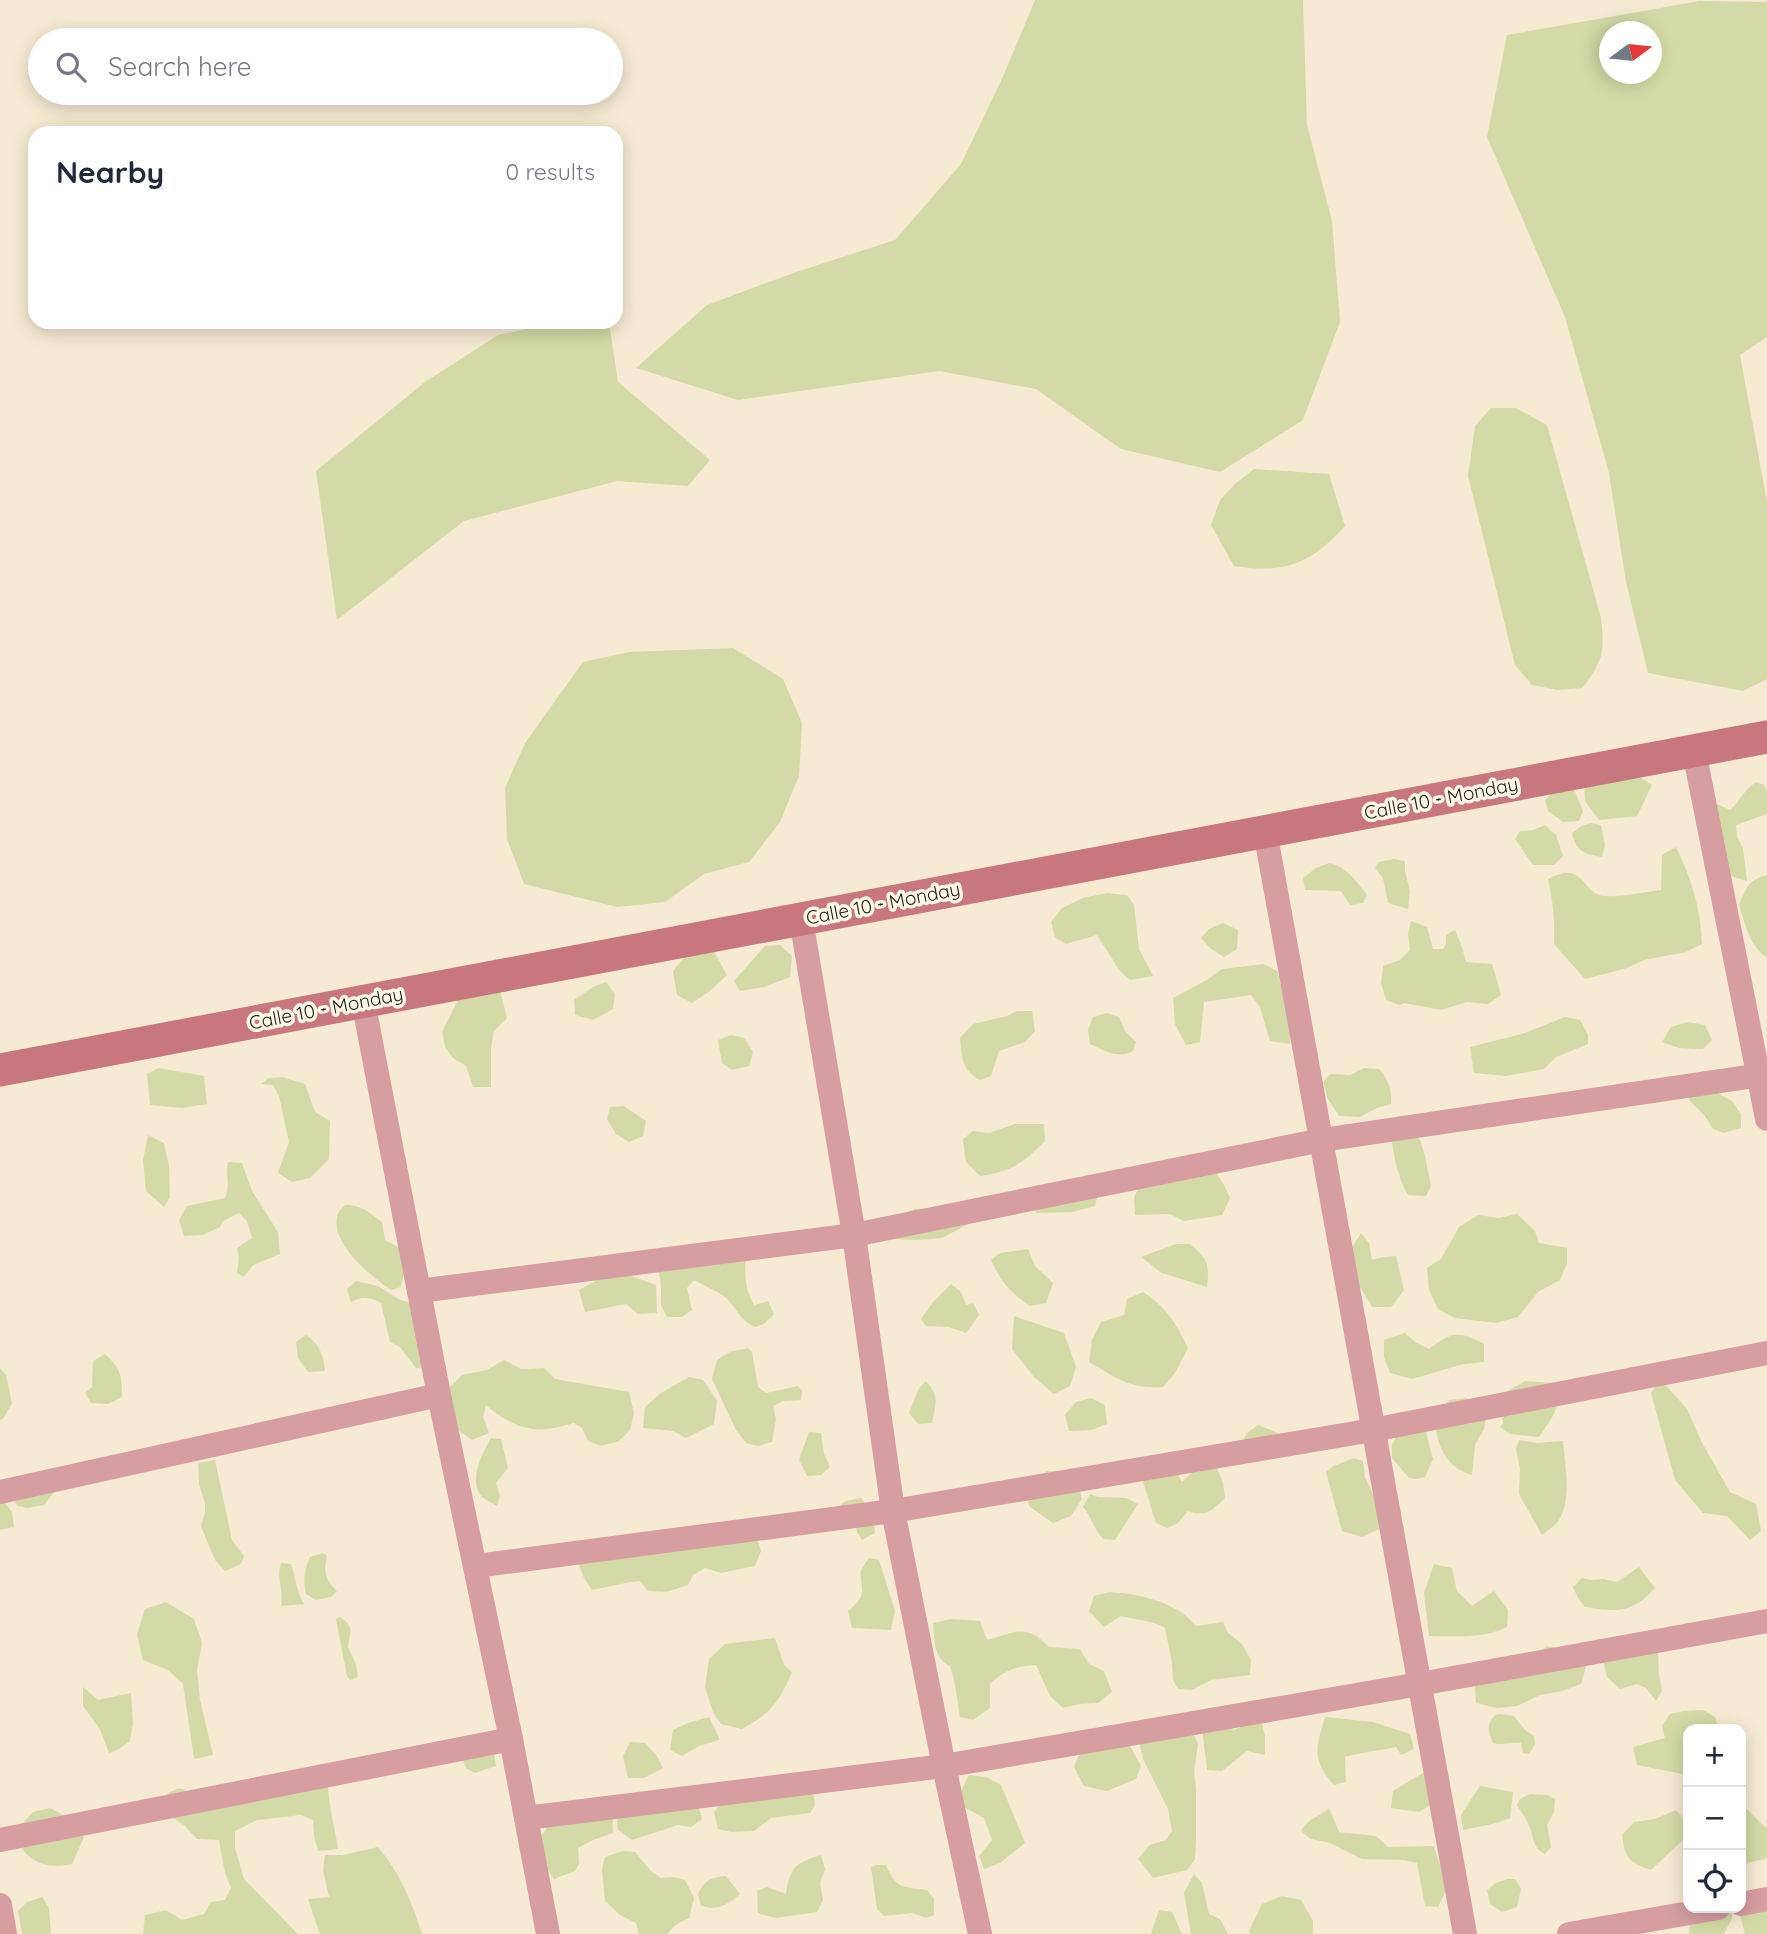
<!DOCTYPE html>
<html lang="en">
<head>
<meta charset="utf-8">
<style>
  :root { --surface:#fff; --page:#f6f6f7; --text:#1f2937; --muted:#747a83; --line:#e0e1e3 }
  body { margin:0; font-family:Quicksand,sans-serif; background:var(--page); color:var(--text) }
  .controls { position:absolute; right:21px; bottom:21px; display:grid; overflow:hidden; border-radius:14px; box-shadow:0 4px 18px #0003 }
  .controls button { width:63px; height:63px; display:grid; place-items:center; padding:0; border:0; border-bottom:2px solid var(--line); background:var(--surface); color:var(--text); font:35px sans-serif }
  .compass { position:absolute; left:1599px; top:21px; width:63px; height:63px; border-radius:50%; background:var(--surface); box-shadow:0 4px 18px #0003; rotate:75deg }
  .list { margin:0; padding:0; list-style:none }
  h2 { display:flex; justify-content:space-between; align-items:center; height:91px; margin:0; padding:0 28px; font-size:30px }
  h2 small { font-size:23px; font-weight:400; color:var(--muted) }
  .icon { flex:none; width:38px; height:38px; fill:none; stroke:currentColor; stroke-width:2; stroke-linecap:round; stroke-linejoin:round }
  .map { position:relative; flex:none; width:1767px; height:1934px; overflow:hidden }
  .search { position:absolute; background:var(--surface); box-shadow:0 4px 18px #0003; left:28px; top:28px; width:595px; height:77px; display:flex; align-items:center; gap:18px; box-sizing:border-box; padding:0 24px; border-radius:38px; color:var(--muted); font-size:26px }
  .panel { position:absolute; background:var(--surface); box-shadow:0 4px 18px #0003; left:28px; top:126px; width:595px; height:203px; border-radius:21px }
  .map>svg:first-child { display:block }
</style>
</head>
<body>
<div class="map">
<svg width="1767" height="1934" viewBox="0 0 1767 1934">
  <rect width="100%" height="100%" fill="#f6ead2"/>
  <g fill="#d3daa7" fill-rule="evenodd">
    <path d="M1035,0H1303L1307,125L1332,221L1340,322L1303,420L1220,472L1121,449L1036,389L939,371L738,400L636,368L707,305L796,272L895,240L961,164L1002,79Z"/>
    <path d="M1700,1L1767,2V337L1740,355L1767,502V679L1743,691L1648,673L1626,582L1609,473L1565,317L1487,137L1507,35ZM1610,32H1652V74H1610Z"/>
    <path d="M561,322H609L618,382L710,460L688,486L617,481L464,521L337,620L316,471L425,382L498,335Z"/>
    <path d="M1491,408H1516L1547,425L1601,618C1605,652 1603,661 1582,688L1557,690L1532,685L1515,665L1468,476L1475,426Z"/>
    <path d="M1254,469L1329,474L1345,526C1311,564 1284,574 1234,566L1211,525L1220,500L1236,483Z"/>
    <path d="M733,648L783,679L802,723L799,776L780,822L749,862L704,874L665,902L617,907L524,884L507,839L505,788L525,743L583,662L629,652Z"/>
    <path d="M1638,776L1652,785L1637,816L1599,820L1585,801L1584,780Z"/>
    <path d="M1756,782L1764,785L1767,792V814L1736,825L1737,837L1743,848L1747,881L1734,877L1721,869L1713,802L1730,810C1742,800 1742,791 1756,782Z"/>
    <path d="M1556,789H1574L1583,811L1579,821L1563,822L1548,811L1545,800Z"/>
    <path d="M1591,823L1601,825L1605,845L1602,857C1583,853 1577,853 1572,833L1582,826Z"/>
    <path d="M1545,825L1556,835L1563,856L1554,865H1533L1515,839L1520,831L1533,830Z"/>
    <path d="M1676,847C1691,877 1701,910 1702,944L1686,952L1644,960L1627,968L1585,979L1554,944C1555,922 1553,901 1548,879C1586,859 1581,895 1605,896C1620,897 1645,892 1661,890L1662,855Z"/>
    <path d="M1394,859L1405,861V871L1410,891L1408,909L1388,903L1383,878L1375,868L1379,862Z"/>
    <path d="M1329,863C1346,866 1357,882 1367,895L1363,903L1350,905L1341,891L1305,890L1303,878L1316,868Z"/>
    <path d="M1767,875V957C1750,948 1745,923 1739,905C1747,888 1747,880 1767,875Z"/>
    <path d="M1107,893L1127,895L1134,905L1139,949L1153,976L1130,980L1120,971L1097,935L1066,944L1055,937L1051,922L1062,908L1083,898Z"/>
    <path d="M1411,921L1427,927L1433,949H1443L1446,944V935L1455,930L1462,947L1466,962L1492,964L1501,995L1488,1004L1467,1002L1441,1010L1404,1003L1399,1005L1386,1000L1381,983L1383,966L1400,960L1410,950L1408,934Z"/>
    <path d="M1223,923L1238,930L1237,949L1224,957L1210,948L1201,938L1209,929Z"/>
    <path d="M780,945L792,956L790,977L764,987L740,991L734,981L765,946Z"/>
    <path d="M713,950L727,975L710,991L692,1003L677,995L673,971L689,952Z"/>
    <path d="M1264,964L1277,971L1290,1018V1044L1270,1041L1260,1007L1251,995L1204,1002L1200,1042L1186,1045L1175,1024L1173,998L1207,980L1222,969Z"/>
    <path d="M606,982L615,994L613,1009L593,1020L575,1015L574,1000L593,987Z"/>
    <path d="M500,990L507,1018L494,1031L491,1048V1087H473L466,1066L453,1058L445,1047L442,1032L459,998Z"/>
    <path d="M1017,1011H1032L1035,1031L1025,1042L999,1051L991,1076L980,1080C961,1069 962,1058 960,1038L973,1024L1007,1016Z"/>
    <path d="M1107,1013L1119,1017L1125,1031L1136,1042L1133,1051C1118,1059 1105,1051 1090,1044L1088,1030L1093,1017Z"/>
    <path d="M1565,1017L1580,1020L1588,1035V1044L1556,1057L1544,1069L1506,1076L1474,1073L1470,1047L1522,1034Z"/>
    <path d="M1688,1022L1705,1025L1712,1040L1703,1049L1679,1048L1662,1042L1671,1027Z"/>
    <path d="M731,1035L744,1038L753,1052L749,1066L732,1070L722,1063L718,1040Z"/>
    <path d="M158,1068L204,1076L207,1104L182,1108L150,1105L147,1074Z"/>
    <path d="M1364,1068L1379,1069C1389,1080 1392,1090 1391,1104L1377,1108L1360,1117L1339,1116L1328,1099L1323,1082L1330,1074L1350,1075Z"/>
    <path d="M282,1077L305,1084L315,1112L330,1121L329,1159L310,1178L292,1182L278,1173L289,1142L279,1096L273,1085L261,1084L269,1078Z"/>
    <path d="M1710,1077L1719,1094L1732,1101L1741,1114V1128L1724,1133L1713,1129L1705,1116L1689,1100L1687,1084Z"/>
    <path d="M624,1106L646,1121L643,1136L629,1142L616,1134L607,1119L610,1107Z"/>
    <path d="M1015,1124H1044L1045,1141C1023,1163 1011,1172 980,1176L966,1162L963,1139L973,1131L989,1133Z"/>
    <path d="M1411,1131L1420,1140L1425,1156L1431,1186L1426,1196L1408,1195C1397,1176 1394,1157 1391,1136Z"/>
    <path d="M148,1135L164,1143L169,1166L170,1197L164,1207L146,1191L143,1160Z"/>
    <path d="M228,1162L242,1163L252,1191L278,1232L280,1254L253,1265L244,1277L237,1273L239,1258L237,1248L252,1238L247,1221L239,1213L223,1221L220,1227L203,1235L184,1236L179,1220L187,1206L225,1198C231,1181 225,1178 228,1162Z"/>
    <path d="M1214,1170L1224,1185L1230,1198L1222,1215L1184,1221L1170,1214L1135,1215L1134,1198L1141,1182Z"/>
    <path d="M1098,1194L1095,1206L1072,1212L1037,1213L1024,1200Z"/>
    <path d="M345,1205C363,1205 368,1212 382,1222L385,1240L404,1250L406,1263L401,1287L391,1290C371,1276 328,1242 338,1214C339,1210 343,1208 345,1205Z"/>
    <path d="M947,1207L978,1219L942,1238L915,1240L896,1239L895,1217L915,1209Z"/>
    <path d="M1517,1214L1535,1231L1539,1243L1567,1248V1264L1560,1280L1538,1292L1518,1317L1496,1323L1455,1318L1438,1309L1429,1290L1427,1268L1441,1259L1459,1227L1478,1215L1499,1218Z"/>
    <path d="M1361,1233L1369,1243L1372,1260L1384,1257L1396,1256L1404,1290L1391,1307H1372L1359,1285L1352,1248Z"/>
    <path d="M1176,1244H1190C1207,1258 1210,1265 1207,1287L1162,1273L1141,1257Z"/>
    <path d="M1028,1249L1035,1266L1053,1283L1046,1303L1030,1306C1010,1292 1001,1282 991,1260L1000,1253Z"/>
    <path d="M746,1256C744,1274 745,1289 754,1305L768,1301L774,1314L764,1324L755,1327C741,1321 738,1311 728,1300C722,1293 703,1285 694,1280L687,1288L692,1310L682,1317H667L661,1305V1285L658,1267Z"/>
    <path d="M615,1270L656,1285L657,1313L638,1314L626,1304L585,1312L579,1290Z"/>
    <path d="M356,1281L378,1286L400,1300L418,1305L429,1369L416,1368L400,1347L390,1342L381,1303C371,1297 361,1296 351,1302L347,1289Z"/>
    <path d="M951,1284L961,1292L966,1305L973,1303L979,1315L966,1333L949,1327L926,1326L921,1319L934,1301Z"/>
    <path d="M1143,1292C1166,1307 1176,1323 1188,1348L1175,1373L1163,1387C1129,1389 1117,1378 1089,1362L1092,1340L1101,1322L1124,1315L1127,1299Z"/>
    <path d="M1014,1316L1064,1333L1076,1367L1070,1386L1054,1394L1034,1377L1012,1349Z"/>
    <path d="M1405,1333L1415,1342L1429,1349C1452,1331 1459,1331 1484,1344V1362L1464,1364L1412,1379L1390,1373L1384,1357V1340Z"/>
    <path d="M306,1335C320,1345 323,1354 325,1371L308,1372L298,1358L296,1342Z"/>
    <path d="M748,1348L752,1352L758,1387L766,1393L798,1386L802,1391L801,1400L783,1401L773,1406L776,1419L772,1442L758,1446L746,1443L736,1430L712,1379L717,1360L730,1352Z"/>
    <path d="M105,1354C121,1369 122,1375 122,1397L108,1404L91,1403L85,1393L92,1387L93,1361Z"/>
    <path d="M504,1360L521,1369L544,1368L555,1379L629,1392L634,1413L630,1430L619,1441L601,1446L588,1441L582,1428L574,1423C566,1425 556,1428 547,1429C526,1432 501,1419 486,1405L483,1417L489,1433L472,1440L454,1427L450,1387L462,1375L487,1370Z"/>
    <path d="M0,1368L6,1375L12,1403L3,1419L0,1420Z"/>
    <path d="M689,1377L703,1380L717,1401L714,1424L686,1438L673,1431L643,1428L645,1407L661,1393Z"/>
    <path d="M1661,1380L1687,1409L1701,1441L1730,1492L1756,1504L1761,1531L1750,1540L1727,1516L1703,1513L1675,1480L1651,1393Z"/>
    <path d="M926,1381C940,1397 936,1403 932,1423L918,1424L909,1413L919,1388Z"/>
    <path d="M1525,1381L1556,1383C1562,1409 1552,1417 1539,1437L1510,1434L1500,1427L1503,1423L1499,1396Z"/>
    <path d="M1091,1398L1105,1405L1107,1424L1091,1430L1069,1431L1065,1415L1076,1402Z"/>
    <path d="M1467,1398L1486,1417L1484,1429L1475,1445L1472,1475C1444,1466 1439,1447 1434,1421L1449,1400Z"/>
    <path d="M1258,1425L1288,1437L1302,1436L1308,1454L1269,1453L1241,1448L1246,1434Z"/>
    <path d="M1424,1425L1433,1459L1425,1477L1416,1479L1409,1478L1392,1458V1445L1402,1426Z"/>
    <path d="M809,1432L821,1433L824,1454L830,1467L821,1475L807,1476L799,1460Z"/>
    <path d="M491,1438L501,1439L508,1468L496,1483L500,1496L497,1506C492,1503 486,1500 482,1497C468,1480 482,1454 491,1438Z"/>
    <path d="M1519,1440L1537,1443L1563,1441C1565,1465 1573,1504 1556,1524C1552,1528 1546,1531 1542,1535L1519,1494L1520,1469L1516,1449Z"/>
    <path d="M1213,1458L1223,1483L1225,1498C1213,1510 1205,1518 1188,1511L1178,1523L1167,1528L1156,1523L1140,1472L1176,1471L1182,1482L1191,1473L1199,1461Z"/>
    <path d="M1354,1458L1363,1461L1365,1477L1377,1503L1379,1529L1362,1537L1342,1531L1326,1472L1334,1466Z"/>
    <path d="M215,1460L232,1540L244,1556L241,1564L225,1571L215,1560L201,1526L205,1513V1503L199,1484L198,1463Z"/>
    <path d="M1047,1471H1066L1079,1485L1082,1499L1071,1516L1053,1523L1029,1506L1025,1486Z"/>
    <path d="M58,1487L44,1505L27,1508L18,1506L11,1498Z"/>
    <path d="M1090,1494L1098,1497L1126,1498L1138,1504L1115,1540L1103,1539C1093,1528 1093,1519 1083,1507Z"/>
    <path d="M0,1496L12,1512L14,1527L0,1530Z"/>
    <path d="M861,1498C871,1509 874,1519 875,1533L862,1540L857,1532L855,1518H845L839,1506L846,1501Z"/>
    <path d="M754,1530L761,1551L755,1566L721,1573L705,1568L693,1575L688,1585L666,1592L648,1591L640,1581L631,1582L592,1590L584,1578L576,1557Z"/>
    <path d="M323,1553L327,1556C324,1573 324,1578 337,1591L331,1597L316,1600L306,1594C303,1581 304,1570 310,1557Z"/>
    <path d="M869,1558L879,1560L895,1611L891,1630L852,1628L848,1611C869,1594 860,1593 861,1570Z"/>
    <path d="M281,1563L291,1564C296,1578 296,1591 304,1604L281,1606C284,1591 276,1577 281,1563Z"/>
    <path d="M1434,1564L1452,1568L1457,1591L1472,1606L1494,1591L1508,1610L1507,1627C1483,1639 1455,1636 1429,1636L1424,1593Z"/>
    <path d="M1639,1567L1655,1588C1631,1614 1618,1612 1585,1607L1578,1598L1573,1587L1582,1578L1591,1580L1603,1579L1617,1582Z"/>
    <path d="M1110,1592C1140,1594 1177,1602 1196,1626L1223,1622L1228,1633L1242,1644L1251,1660L1250,1675L1211,1680L1192,1690L1178,1689L1173,1680L1172,1662L1165,1628C1152,1620 1136,1620 1121,1616L1104,1627L1089,1611L1094,1596Z"/>
    <path d="M166,1602L194,1619L202,1643L197,1670L200,1700L213,1755L194,1759L183,1684L168,1670L143,1660L137,1634L145,1609Z"/>
    <path d="M340,1617C355,1627 350,1632 348,1647L356,1664L358,1677L350,1680L347,1676L336,1619Z"/>
    <path d="M951,1619L980,1621L987,1640C1015,1633 1025,1622 1049,1647L1080,1649L1089,1664L1104,1671L1112,1692L1098,1703L1079,1704L1063,1708L1050,1696L1036,1665C1017,1666 1004,1670 990,1684V1708L973,1720L960,1717C957,1700 956,1683 950,1666C933,1658 935,1640 933,1623Z"/>
    <path d="M775,1638L784,1665L792,1672C779,1703 771,1713 742,1729L721,1724L713,1712L705,1687L709,1659L725,1644Z"/>
    <path d="M1546,1646L1570,1650L1586,1649V1667L1581,1684L1562,1691L1540,1695L1517,1706L1497,1708L1476,1703L1474,1675L1533,1662Z"/>
    <path d="M1658,1651L1659,1675L1662,1691L1656,1701L1646,1688L1637,1684L1620,1689L1607,1677L1602,1656Z"/>
    <path d="M83,1687L98,1700L131,1693L133,1724L130,1741L119,1749L109,1753L100,1729L83,1706Z"/>
    <path d="M1703,1710L1715,1717L1719,1729H1688V1775L1637,1765L1633,1747L1665,1738L1662,1726L1670,1714L1684,1711Z"/>
    <path d="M1500,1714L1514,1716L1525,1730L1534,1736L1535,1744L1529,1754L1523,1753L1521,1743C1510,1742 1503,1746 1493,1743C1488,1732 1486,1724 1495,1715Z"/>
    <path d="M1211,1716L1234,1730L1249,1723L1262,1724L1265,1736V1755L1247,1751L1222,1771L1207,1770L1202,1728Z"/>
    <path d="M709,1717L720,1740L699,1746L682,1756L670,1750L673,1730L688,1723Z"/>
    <path d="M1325,1717L1373,1722L1410,1734L1414,1749L1401,1755L1396,1747C1379,1751 1361,1752 1345,1757L1346,1782L1334,1785C1311,1759 1316,1748 1325,1717Z"/>
    <path d="M1192,1731L1198,1744L1194,1772L1196,1789V1842L1195,1859L1187,1870L1153,1878L1138,1859L1150,1845L1166,1840L1172,1831L1168,1809L1143,1759L1137,1733Z"/>
    <path d="M630,1742L645,1743L657,1756L663,1768L644,1778H628L623,1756Z"/>
    <path d="M1128,1742L1141,1766L1136,1779L1107,1791L1084,1786L1074,1767L1083,1744Z"/>
    <path d="M457,1750L494,1754L496,1766L475,1773L467,1769Z"/>
    <path d="M1428,1770L1430,1805L1419,1812L1391,1808L1393,1791Z"/>
    <path d="M969,1775L986,1777L1001,1785L1025,1843L1000,1863L984,1869L979,1856L992,1840L984,1818L964,1807L959,1795Z"/>
    <path d="M1480,1786L1513,1792L1510,1818C1495,1825 1480,1826 1463,1830L1461,1815Z"/>
    <path d="M328,1787C329,1808 335,1828 338,1849L318,1851L314,1836L313,1820L301,1815L257,1820L235,1831V1848L244,1879L298,1934H143L145,1915L166,1910L182,1920L204,1914L211,1902L225,1900L231,1888L225,1873L219,1840L197,1839L184,1825L162,1811L159,1800C176,1788 180,1783 197,1798Z"/>
    <path d="M813,1791L815,1805L810,1813L771,1818L754,1831L732,1832L718,1829L714,1812L722,1802Z"/>
    <path d="M1530,1794L1547,1795L1555,1799L1554,1812L1547,1825L1551,1847L1545,1854C1532,1848 1534,1837 1529,1825C1526,1818 1521,1812 1517,1805L1520,1799Z"/>
    <path d="M698,1805L702,1819L691,1827L678,1825L632,1840L618,1830L616,1810Z"/>
    <path d="M1743,1806C1753,1813 1758,1822 1767,1828V1858L1741,1865V1807Z"/>
    <path d="M50,1808L71,1819L84,1837L72,1864C51,1868 36,1866 22,1849L23,1823L33,1812Z"/>
    <path d="M612,1808L613,1833L593,1840L578,1848L579,1864L575,1871L554,1879L546,1867L540,1838L553,1819Z"/>
    <path d="M1329,1808L1339,1832L1376,1836L1388,1847L1434,1846L1447,1888L1438,1907L1425,1906L1417,1863L1404,1860L1362,1859L1330,1843L1311,1839L1301,1831C1311,1815 1318,1819 1329,1808Z"/>
    <path d="M1676,1810L1688,1824V1835L1651,1870C1628,1862 1625,1858 1622,1835L1634,1822L1655,1819Z"/>
    <path d="M378,1847C400,1873 412,1902 422,1934H320L308,1899L329,1897L323,1870L325,1855H343Z"/>
    <path d="M623,1851L635,1852L651,1871L661,1878L673,1877L685,1880L694,1898L689,1918C681,1922 671,1926 668,1934H639L636,1923L620,1915L605,1901L602,1870L605,1857Z"/>
    <path d="M821,1855L825,1869L820,1883L823,1900L817,1912L775,1918L758,1913L757,1891L767,1887L786,1894C790,1867 795,1863 821,1855Z"/>
    <path d="M876,1865H886C896,1889 903,1887 927,1890L934,1899V1915L926,1918L912,1913L884,1916L877,1909L871,1867Z"/>
    <path d="M1194,1874L1202,1883L1209,1914L1220,1919L1228,1934H1191L1184,1893Z"/>
    <path d="M726,1876L740,1894C726,1905 720,1911 701,1906L698,1894C704,1881 711,1877 726,1876Z"/>
    <path d="M1507,1879H1515L1521,1889L1517,1907L1502,1912L1490,1904L1487,1890L1496,1883Z"/>
    <path d="M1767,1891V1934H1745L1739,1911Z"/>
    <path d="M1282,1896L1301,1900L1313,1921V1934H1250L1249,1931L1262,1904Z"/>
    <path d="M42,1897L49,1908L51,1934H22L18,1911L27,1902Z"/>
    <path d="M1691,1908H1732V1918L1724,1934H1689Z"/>
    <path d="M1159,1910L1172,1912L1182,1934H1151Z"/>
  </g>
  <g fill="none" stroke-linecap="round" stroke-linejoin="round">
    <g stroke="#d79ea2" stroke-width="24">
      <path d="M1694,751L1767,1119"/>
      <path d="M1265,831L1465,1934"/>
      <path d="M801,919L854,1235L893,1511L944,1766L980,1934"/>
      <path d="M363,1001L439,1395L511,1739L548,1934"/>
      <path d="M419,1291L854,1235L1322,1140L1767,1074"/>
      <path d="M0,1492L439,1395"/>
      <path d="M476,1566L893,1511L1373,1430L1767,1353"/>
      <path d="M526,1818L944,1766L1420,1684L1767,1621"/>
      <path d="M0,1840L511,1739"/>
      <path d="M1741,1904L1767,1899"/>
      <path d="M0,1905L5,1934"/>
      <path d="M1569,1934L1718,1908"/>
    </g>
    <path stroke="#c8777e" stroke-width="33" d="M0,1070L1767,737"/>
  </g>
  <g text-anchor="middle" dominant-baseline="central" stroke-width="7" stroke-linejoin="round" paint-order="stroke">
    <g font-size="19" fill="#252118" stroke="#fff8e9">
      <text transform="translate(1441 798) rotate(-11)">Calle 10 - Monday</text>
      <text transform="translate(883 903) rotate(-11)">Calle 10 - Monday</text>
      <text transform="translate(326 1008) rotate(-11)">Calle 10 - Monday</text>
    </g>
  </g>
</svg>
<div class="controls">
<button>+</button>
<button>−</button>
<button><svg class="icon" aria-label="locate" viewBox="0 0 24 24"><circle cx="12" cy="12" r="6"/><path d="M12 2v4M12 18v4M2 12h4M18 12h4"/></svg></button>
</div>
<svg class="compass" viewBox="-18 -18 36 36"><path d="M0-13l5 13h-10z" fill="#e53935"/><path d="M0 13l5-13h-10z" fill="#747a83"/></svg>
<div class="search"><svg class="icon" aria-label="search" viewBox="0 0 24 24"><circle cx="10" cy="10" r="6"/><path d="M15 15l6 6"/></svg>Search here</div>
<section class="panel">
<h2>Nearby<small>0 results</small></h2>
<ul class="list">
</ul>
</section>
</div>
</body>
</html>
